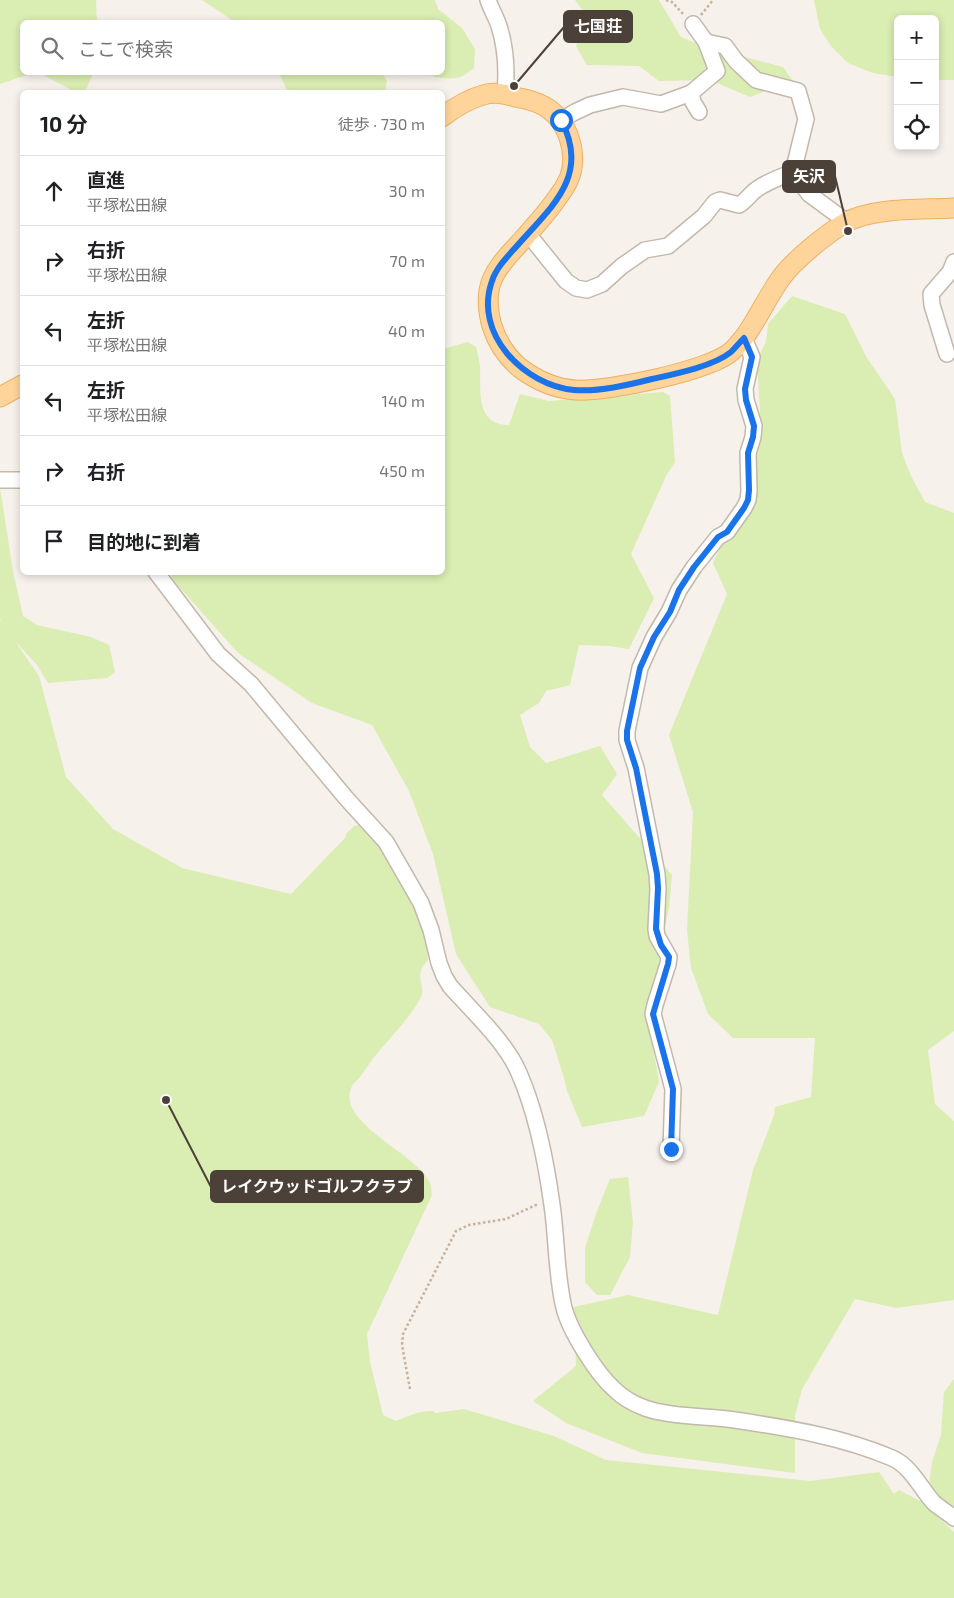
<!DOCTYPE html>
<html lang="ja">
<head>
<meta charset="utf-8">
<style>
  :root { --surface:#fff; --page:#f6f6f6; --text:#202124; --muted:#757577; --line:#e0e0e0 }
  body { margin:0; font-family:"Exo 2","Noto Sans JP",sans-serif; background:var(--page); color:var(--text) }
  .controls { position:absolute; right:15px; top:15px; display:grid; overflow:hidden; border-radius:8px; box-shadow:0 2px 8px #0003 }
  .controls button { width:45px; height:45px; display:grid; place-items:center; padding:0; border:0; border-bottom:1px solid var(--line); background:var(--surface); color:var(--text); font:25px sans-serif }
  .stop { position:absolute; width:15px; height:15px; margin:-11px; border:4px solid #1a73e8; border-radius:50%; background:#fff }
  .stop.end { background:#1a73e8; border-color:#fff; box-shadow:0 1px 5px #0008 }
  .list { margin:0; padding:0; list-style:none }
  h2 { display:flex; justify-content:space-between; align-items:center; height:65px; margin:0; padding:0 20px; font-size:21px }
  h2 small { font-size:16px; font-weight:400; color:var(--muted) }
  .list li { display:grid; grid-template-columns:32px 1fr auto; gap:15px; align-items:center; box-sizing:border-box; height:70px; padding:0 20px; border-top:1px solid var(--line) }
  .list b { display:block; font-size:19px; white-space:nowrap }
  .list p { margin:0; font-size:16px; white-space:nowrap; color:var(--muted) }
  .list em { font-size:16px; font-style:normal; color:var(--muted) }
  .icon { flex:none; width:28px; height:28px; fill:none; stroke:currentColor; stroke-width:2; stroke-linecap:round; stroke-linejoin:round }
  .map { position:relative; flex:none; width:954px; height:1598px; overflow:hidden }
  .search { position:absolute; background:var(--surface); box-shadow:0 2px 8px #0003; left:20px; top:20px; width:425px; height:55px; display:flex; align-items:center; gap:12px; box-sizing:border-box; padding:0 18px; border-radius:8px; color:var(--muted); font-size:19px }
  .panel { position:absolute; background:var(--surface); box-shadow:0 2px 8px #0003; left:20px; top:90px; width:425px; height:485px; border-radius:8px }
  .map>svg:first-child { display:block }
</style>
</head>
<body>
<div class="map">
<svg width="954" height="1598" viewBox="0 0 954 1598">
  <rect width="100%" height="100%" fill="#f6f1eb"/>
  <g fill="#daedb2">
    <path d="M0,0H96L97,22H22V72L33,73L0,84Z"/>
    <path d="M202,0H435L438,9L462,28L475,49L474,68C470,71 465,75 460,77C451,80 434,78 427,73L442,72V22H235Z"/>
    <path d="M575,0H659L681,37L702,46L783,67L793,81L750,97L710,80L659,81L639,66L587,65L576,46L581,32L595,28Z"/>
    <path d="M814,0H954V80H935V19H898V77L873,73L848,63L831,46L820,29Z"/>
    <path d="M40,73H93L85,92H75Z"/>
    <path d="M279,73H382L387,81L385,92H288Z"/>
    <path d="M792,296L845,314L867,358L895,399L902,453L911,476L925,502L954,513V1031L928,1050L935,1104L954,1121V1300L896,1308L855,1299L802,1389L795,1416V1473L642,1453L566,1423L533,1401L576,1366L574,1307L628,1295L718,1315L753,1170L774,1115L775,1107L811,1097L815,1038H733L708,1014L691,968L687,930L693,812L669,735L727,594L713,563L754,476L761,429L757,359L766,342L768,324Z"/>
    <path d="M468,342L476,347C478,353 479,360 480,367C481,391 475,425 509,425L520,394L549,401L663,392L670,396L675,462L666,476L631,554L654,598L629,649L609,646L579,645L570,685L546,691L539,703L520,715L530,747L546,763L600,746L617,774L602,795L672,875L669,908L659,955L658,980L646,1008L659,1082L644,1116L582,1127L567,1091L564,1078L552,1040L539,1024L490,1007L456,954L433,854L409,791L372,725L312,703L238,653L174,581L170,573L442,572L443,349Z"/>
    <path d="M0,488L13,571L23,616L37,625L91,637L109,645L115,672L107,678L48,683L37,665L15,641L39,676L66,777L113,829L182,868L291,894L346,837V834L354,826L360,825C387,848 429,924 428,960C411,978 428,984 420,999C408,1021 387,1040 372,1060C366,1068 360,1079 353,1084C331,1122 418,1153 430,1183C432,1187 431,1192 432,1195L367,1334L370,1362L383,1415L396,1421C409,1416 420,1410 433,1411L435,1413L464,1409L554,1436L606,1460L810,1481L879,1472L894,1494L899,1490L922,1502L954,1532V1598H0V620L2,621L0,619Z"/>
    <path d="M628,1177L633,1222L630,1257L610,1295H597L585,1282V1248L597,1211L610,1179Z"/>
    <path d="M954,1379V1520L929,1485L932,1462L941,1435L944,1392Z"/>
  </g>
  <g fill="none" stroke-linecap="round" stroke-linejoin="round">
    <g stroke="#c3b8ac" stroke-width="18">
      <g id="minor">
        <path d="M488,0C491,9 496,17 499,26C506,48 507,72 505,94"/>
        <path d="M693,24L706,42L717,71L691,93L693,102L699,112"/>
        <path d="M561,120L575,112L590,105L623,97L661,104L691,93"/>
        <path d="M793,172L809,194L847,222"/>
        <path d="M528,234L566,281L576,288L587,290L602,284L622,266L645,250L668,246L704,216L715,202L720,200L739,205C746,201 750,194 757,189C768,181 781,177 793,172L806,119L798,91L756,80L736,61L725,46L706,42"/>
        <path d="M947,354L932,305L931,294L950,272L954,262"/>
        <path d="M0,480H22"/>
        <path d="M156,572L218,654L251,684L346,798L386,842L421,903L431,930L439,963L444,976L450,986C472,1011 506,1042 519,1073C537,1114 546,1161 552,1205C557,1239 556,1275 564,1308C570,1331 596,1373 614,1389C622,1397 634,1404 645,1408C670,1417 708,1416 735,1420C788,1428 843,1437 892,1458C911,1466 921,1489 934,1503C940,1508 948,1513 954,1518"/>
        <path d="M671,1149L673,1089L653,1014L655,1005L668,964L669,957L657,936L656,929L658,889L657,874L636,768L627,740V731L640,668L654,637L669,612L679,590L694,567L718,537L727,532L744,508L748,500L749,491L748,453L753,437L754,426L746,400L745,389L752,357L744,338"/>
      </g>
    </g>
    <g stroke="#ecb063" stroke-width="21">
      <g id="major">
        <path d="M442,117C454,108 469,99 483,95C493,92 506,94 515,97C527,99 540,102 550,110C567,123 575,147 572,168C570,181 563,190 555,201C544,217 529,232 516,247C507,257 497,267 492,280C486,295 488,312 492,326C497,342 507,357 520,368C536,380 556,389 576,390C606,392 710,371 732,351C754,330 764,301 781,278C793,261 826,234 845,223C872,207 922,210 954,208"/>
        <path d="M0,397L22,385"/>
      </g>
    </g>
    <g stroke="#c6b19d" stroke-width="2.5" stroke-dasharray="2.5 2.5" stroke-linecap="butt">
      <path d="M666,0L672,2L684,15"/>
      <path d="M701,15L713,0"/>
      <path d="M410,1389L402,1345L403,1334L456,1231L469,1225L506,1219L538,1204"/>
    </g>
    <use href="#minor" stroke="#fff" stroke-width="15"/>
    <use href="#major" stroke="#ffd49b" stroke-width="19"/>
  </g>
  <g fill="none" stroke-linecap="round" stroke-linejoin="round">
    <path stroke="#1a73e8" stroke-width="6" d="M561,120C591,176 551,207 516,247C507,257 496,268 492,281C473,334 524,385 574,390C599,392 628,385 652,379C675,374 714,366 731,352C736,347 740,342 744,338L752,357L745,389L746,400L754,426L753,437L748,453L749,490L748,500L744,508L727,532L718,537L694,567L679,590L670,612L654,637L640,668L627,731V740L636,768L657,874L658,888L656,929L661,945L669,957L668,964L653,1014L673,1089L671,1149"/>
  </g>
  <path fill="none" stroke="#4b4138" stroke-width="2" d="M514 86L564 27M848 231L835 176M166 1100L211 1187"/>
  <g fill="#4b4138" stroke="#fff" stroke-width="2">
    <circle cx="514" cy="86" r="5"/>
    <circle cx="848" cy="231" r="5"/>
    <circle cx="166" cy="1100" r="5"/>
  </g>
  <g fill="#4b4138" stroke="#4b4138" stroke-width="2">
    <rect x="564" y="11" width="68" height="31" rx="5"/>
    <rect x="783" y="161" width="52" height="31" rx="5"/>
    <rect x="211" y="1171" width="212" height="31" rx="5"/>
  </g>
  <g font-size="16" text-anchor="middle" font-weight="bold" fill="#fff">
    <text x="598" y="32">七国荘</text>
    <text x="809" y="182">矢沢</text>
    <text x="317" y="1192">レイクウッドゴルフクラブ</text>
  </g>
</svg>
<div class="controls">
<button>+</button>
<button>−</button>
<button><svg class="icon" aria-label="locate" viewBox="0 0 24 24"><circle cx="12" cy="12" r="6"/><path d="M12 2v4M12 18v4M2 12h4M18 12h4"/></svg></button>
</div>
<div class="stop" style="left:561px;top:120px"></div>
<div class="stop end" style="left:671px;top:1149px"></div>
<div class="search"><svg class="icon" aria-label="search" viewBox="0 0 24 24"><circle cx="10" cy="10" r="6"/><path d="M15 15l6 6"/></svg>ここで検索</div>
<section class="panel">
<h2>10 分<small>徒歩 · 730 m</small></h2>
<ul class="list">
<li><svg class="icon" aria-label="ahead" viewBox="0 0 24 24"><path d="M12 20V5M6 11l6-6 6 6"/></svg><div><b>直進</b><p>平塚松田線</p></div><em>30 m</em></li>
<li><svg class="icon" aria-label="right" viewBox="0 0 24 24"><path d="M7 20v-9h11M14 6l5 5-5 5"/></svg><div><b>右折</b><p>平塚松田線</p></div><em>70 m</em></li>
<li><svg class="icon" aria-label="left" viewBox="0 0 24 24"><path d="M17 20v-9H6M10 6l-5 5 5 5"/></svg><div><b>左折</b><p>平塚松田線</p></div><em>40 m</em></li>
<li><svg class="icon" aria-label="left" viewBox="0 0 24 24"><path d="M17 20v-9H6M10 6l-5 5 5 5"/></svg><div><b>左折</b><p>平塚松田線</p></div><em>140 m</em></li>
<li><svg class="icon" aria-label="right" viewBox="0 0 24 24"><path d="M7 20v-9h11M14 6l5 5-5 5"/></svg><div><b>右折</b></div><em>450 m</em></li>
<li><svg class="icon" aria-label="arrive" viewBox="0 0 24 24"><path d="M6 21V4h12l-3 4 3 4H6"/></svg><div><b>目的地に到着</b></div></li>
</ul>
</section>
</div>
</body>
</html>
